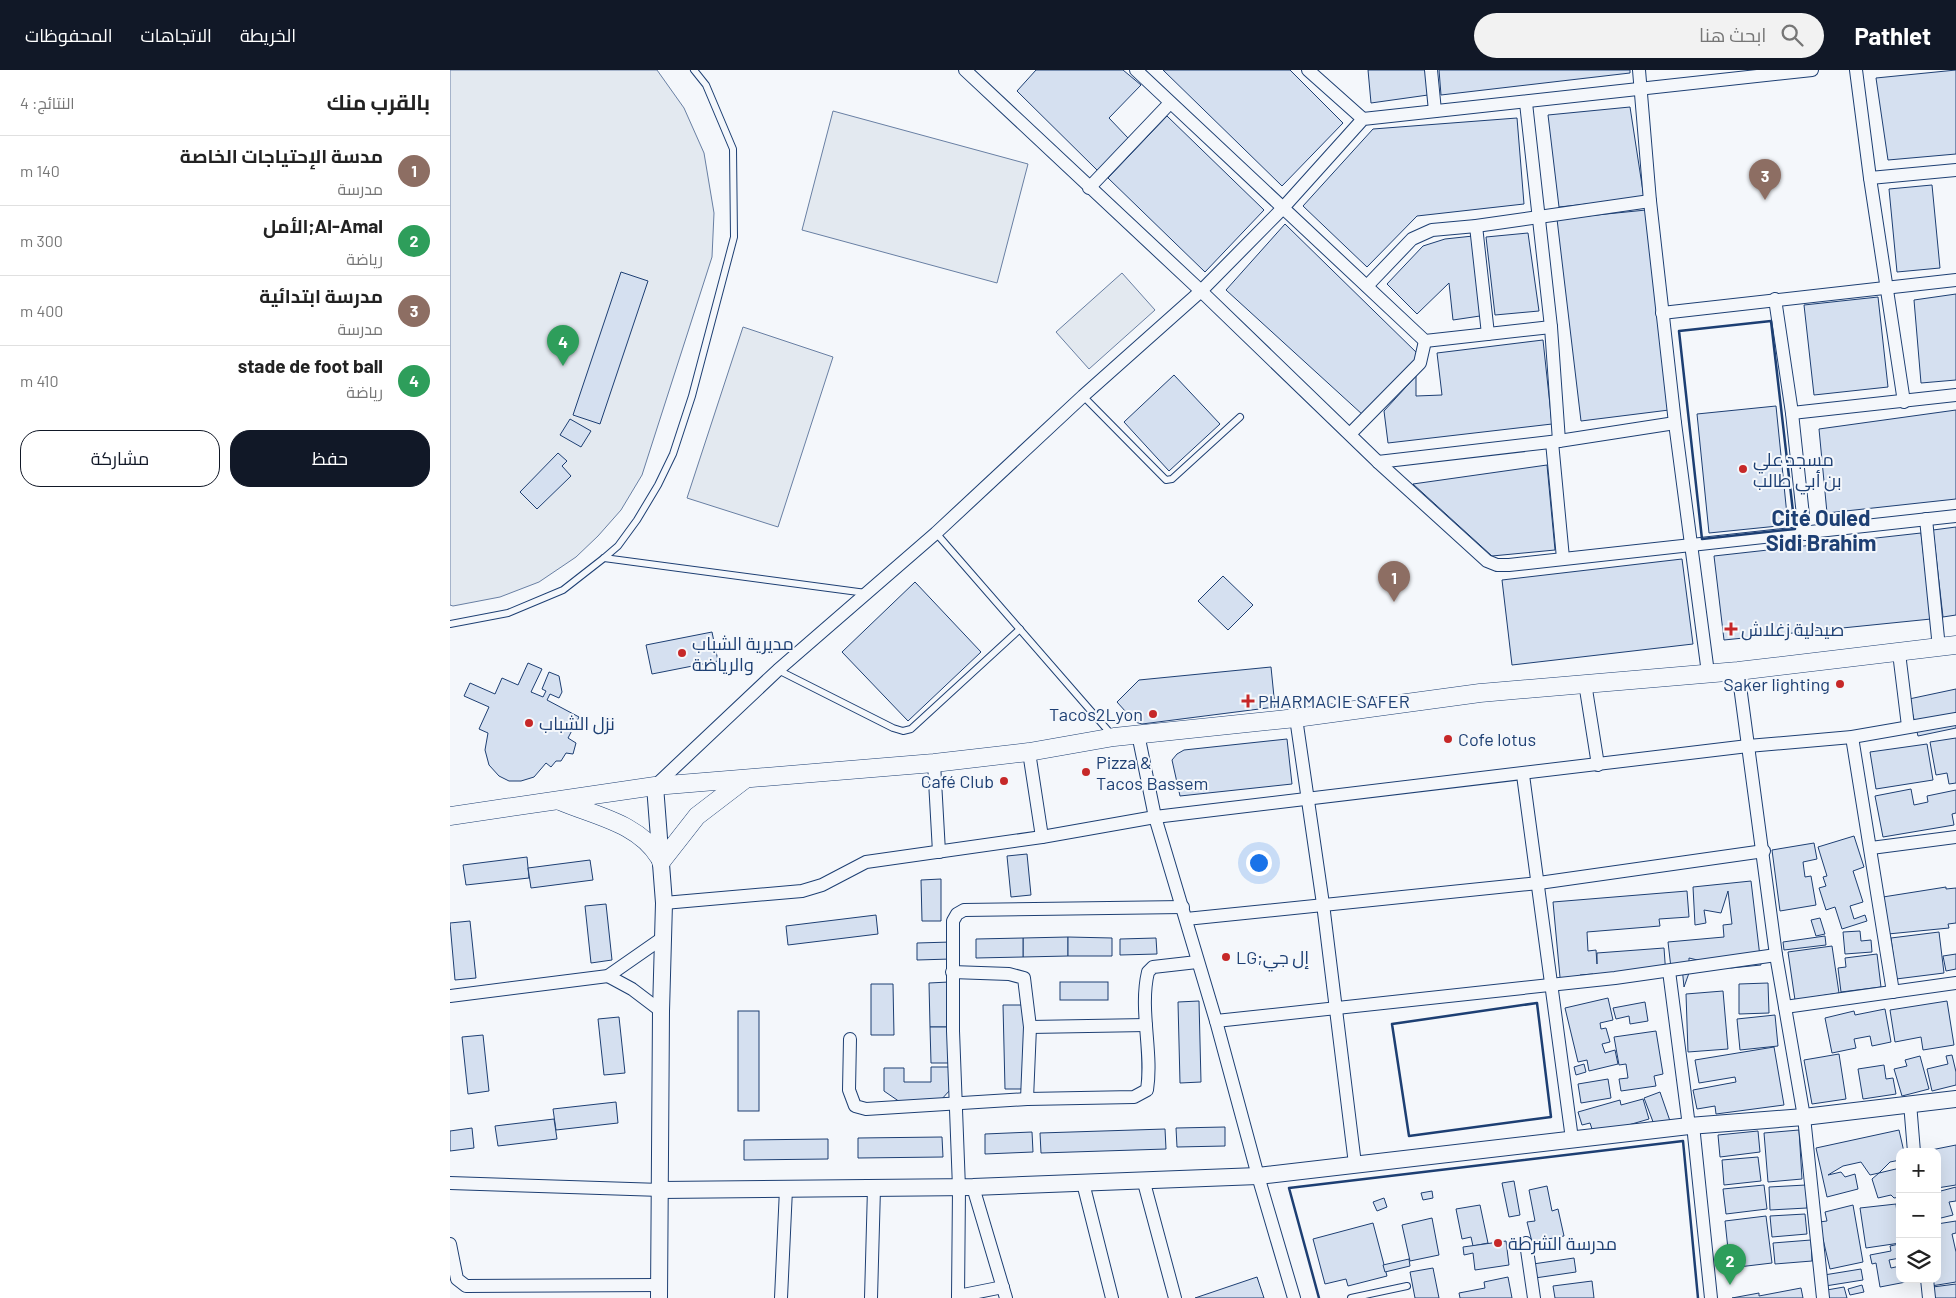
<!DOCTYPE html>
<html lang="ar">
<head>
<meta charset="utf-8">
<style>
  :root { --surface:#fff; --page:#f2f2f2; --text:#222; --muted:#767676; --line:#e0e0e0; --accent:#111827 }
  body { margin:0; font-family:Barlow,Cairo,sans-serif; background:var(--page); color:var(--text); direction:rtl }
  .controls { position:absolute; right:15px; bottom:15px; display:grid; overflow:hidden; border-radius:10px; box-shadow:0 5px 20px #0002 }
  .controls button { width:45px; height:45px; display:grid; place-items:center; padding:0; border:0; border-bottom:1px solid var(--line); background:var(--surface); color:var(--text); font:25px sans-serif }
  .you { position:absolute; left:808px; top:792px; width:18px; height:18px; margin:-12px; border:4px solid #fff; border-radius:50%; background:#1a73e8; box-shadow:0 0 0 8px #1a73e833 }
  .badge { display:grid; place-items:center; width:32px; height:32px; border-radius:50%; background:var(--accent); color:#fff; font-size:16px; font-weight:700 }
  .pin { position:absolute; translate:-50% -41px; filter:drop-shadow(0 1px 2px #0008) }
  .pin::after { content:''; position:absolute; top:26px; width:18px; height:15px; background:inherit; clip-path:polygon(0 0,100% 0,50% 100%) }
  .list { margin:0; padding:0; list-style:none }
  h2 { display:flex; justify-content:space-between; align-items:center; height:65px; margin:0; padding:0 20px; font-size:21px }
  h2 small { font-size:16px; font-weight:400; color:var(--muted) }
  .list li { display:grid; grid-template-columns:32px 1fr auto; gap:15px; align-items:center; box-sizing:border-box; height:70px; padding:0 20px; border-top:1px solid var(--line) }
  .list b { display:block; font-size:19px; white-space:nowrap }
  .list p { margin:0; font-size:16px; white-space:nowrap; color:var(--muted) }
  .list em { font-size:16px; font-style:normal; color:var(--muted) }
  .actions { display:flex; gap:10px; padding:15px 20px }
  .actions a { flex:1; padding:11px 0; border:1px solid var(--accent); border-radius:20px; text-align:center; font-size:18px; color:var(--accent) }
  .actions .main { background:var(--accent); color:#fff }
  .icon { flex:none; width:28px; height:28px; fill:none; stroke:currentColor; stroke-width:2; stroke-linecap:round; stroke-linejoin:round }
  .map { position:relative; flex:none; width:1506px; height:1228px; overflow:hidden; direction:ltr }
  header { display:flex; align-items:center; gap:30px; box-sizing:border-box; height:70px; padding:0 25px; background:var(--accent); color:#fff }
  header strong { font-size:24px }
  nav { display:flex; gap:28px; margin-inline-start:auto; font-size:18px }
  .search { width:350px; height:45px; background:var(--page); display:flex; align-items:center; gap:12px; box-sizing:border-box; padding:0 18px; border-radius:28px; color:var(--muted); font-size:19px }
  main { display:flex }
  aside { flex:1; background:var(--surface) }
  .map>svg:first-child { display:block }
</style>
</head>
<body>
<header>
<strong>Pathlet</strong>
<div class="search"><svg class="icon" aria-label="search" viewBox="0 0 24 24"><circle cx="10" cy="10" r="6"/><path d="M15 15l6 6"/></svg>ابحث هنا</div>
<nav><a>الخريطة</a><a>الاتجاهات</a><a>المحفوظات</a></nav>
</header>
<main>
<div class="map">
<svg width="1506" height="1228" viewBox="0 0 1506 1228">
  <rect width="100%" height="100%" fill="#f4f7fb"/>
  <g fill="#e3e9f0" stroke="#687fa3">
    <path d="M0,0H207L234,38L254,83L264,143L262,187L192,405L171,440L148,466L126,487L89,512L50,527L3,536L0,535Z"/>
    <path d="M383,41L578,94L547,213L352,160Z"/>
    <path d="M672,203L705,240L639,299L606,262Z"/>
    <path d="M293,257L383,287L328,457L237,428Z"/>
  </g>
  <g fill="#d5e0f0" stroke="#1d3f73">
    <path d="M586,0H673L691,15L659,48L678,68L648,101L567,21Z"/>
    <path d="M713,0H840L893,53L832,116Z"/>
    <path d="M918,0H976L978,25L921,33Z"/>
    <path d="M989,0H1180V3L991,25Z"/>
    <path d="M1506,0V84L1438,90L1426,8Z"/>
    <path d="M1180,37L1194,128L1109,137L1098,45Z"/>
    <path d="M717,46L814,140L755,202L658,108Z"/>
    <path d="M1067,48L1074,134L967,146L917,197L853,136L923,59Z"/>
    <path d="M1482,115L1490,198L1447,202L1439,119Z"/>
    <path d="M1196,140L1219,340L1131,351L1107,149Z"/>
    <path d="M835,154L969,285L913,345L776,220Z"/>
    <path d="M1078,163L1089,241L1045,245L1036,167Z"/>
    <path d="M1023,166L1030,246L1003,250L999,213L967,244L937,214L973,176L995,169Z"/>
    <path d="M171,202L198,211L150,354L123,345Z"/>
    <path d="M1506,224V310L1471,313L1464,230Z"/>
    <path d="M1428,227L1438,317L1364,325L1354,235Z"/>
    <path d="M1093,270L1102,354L938,373L934,341L966,306V326L992,325L987,283Z"/>
    <path d="M724,305L770,354L719,401L674,352Z"/>
    <path d="M1326,336L1338,455L1259,463L1247,344Z"/>
    <path d="M1506,340V429L1377,443L1369,359Z"/>
    <path d="M120,349L141,361L131,377L110,365Z"/>
    <path d="M108,383L117,391L112,396L121,406L87,439L70,422Z"/>
    <path d="M1097,395L1105,480L1042,486L963,414Z"/>
    <path d="M1506,457V545L1493,547L1483,460Z"/>
    <path d="M1471,463L1481,549L1274,570L1264,486Z"/>
    <path d="M1232,489L1243,574L1062,595L1052,510Z"/>
    <path d="M773,506L803,535L778,560L748,531Z"/>
    <path d="M465,512L531,582L458,651L392,582Z"/>
    <path d="M262,562L268,591L202,604L196,575Z"/>
    <path d="M78,593L92,599L81,622L93,627L96,621L92,619L99,602L109,606L112,622L109,628L100,624L97,630L129,647L118,668L126,673L123,684L116,683L111,691H106L101,697L96,693L84,707L71,711H59L49,706L39,695L35,680L38,663L29,659L39,637L14,626L20,613L45,624L52,608L68,615Z"/>
    <path d="M821,597L825,637L692,654L685,652L667,632L689,610Z"/>
    <path d="M1506,619V658L1468,666L1459,629Z"/>
    <path d="M1506,668V713L1499,714L1497,703L1486,705L1480,672Z"/>
    <path d="M837,669L842,714L730,726L722,690L727,684L734,680Z"/>
    <path d="M1477,674L1483,710L1426,719L1420,682Z"/>
    <path d="M1461,719L1464,735L1478,732L1477,726L1506,720V743L1502,744L1504,755L1433,767L1425,726Z"/>
    <path d="M1404,766L1414,797L1403,801L1413,832L1400,836L1404,849L1415,845L1417,851L1392,859L1385,837L1376,840L1369,818L1376,816L1373,807L1377,806L1368,777Z"/>
    <path d="M1364,773L1367,789L1353,792L1355,807L1361,806L1366,835L1330,841L1322,780Z"/>
    <path d="M577,784L581,825L561,827L557,786Z"/>
    <path d="M77,787L79,808L16,815L13,795Z"/>
    <path d="M140,790L143,810L81,818L78,798Z"/>
    <path d="M491,809V851H472L471,810Z"/>
    <path d="M1301,811L1311,895L1281,898L1239,888V903L1234,917L1232,897L1221,898L1218,872L1274,867L1273,855L1282,854L1278,821L1271,843L1254,840L1256,853L1245,855L1243,817Z"/>
    <path d="M1496,817V819L1506,818V853L1498,854L1499,858L1438,864L1433,827Z"/>
    <path d="M1237,821L1239,847L1209,849L1210,856L1137,862L1138,881L1146,880L1147,894V883L1214,878L1216,906L1143,913V904L1130,905L1131,917L1111,918L1103,832Z"/>
    <path d="M156,834L162,890L141,893L135,836Z"/>
    <path d="M426,845L428,864L338,875L336,856Z"/>
    <path d="M1370,848L1375,864L1366,866L1361,850Z"/>
    <path d="M20,851L26,908L5,910L0,853Z"/>
    <path d="M1410,861L1411,871L1421,870L1422,882L1395,884L1393,862Z"/>
    <path d="M1489,862L1494,903L1446,909L1441,868Z"/>
    <path d="M1375,866L1376,875L1334,880L1333,872Z"/>
    <path d="M618,867V886L573,887V868Z"/>
    <path d="M618,867L662,868V886H618Z"/>
    <path d="M573,868V887L526,888V869Z"/>
    <path d="M706,868L707,884L670,885V869Z"/>
    <path d="M501,872V889L467,890V873Z"/>
    <path d="M1382,876L1389,923L1345,930L1338,882Z"/>
    <path d="M1427,884L1431,917L1391,922L1388,898L1396,897L1395,888Z"/>
    <path d="M1506,884V899L1496,901L1493,886Z"/>
    <path d="M499,912L500,957H480L479,913Z"/>
    <rect x="610" y="912" width="48" height="18"/>
    <path d="M1318,913L1319,943L1289,944V914Z"/>
    <path d="M421,914H443L444,965H421Z"/>
    <path d="M1273,921L1278,979L1238,982L1236,924Z"/>
    <path d="M1158,928L1163,950L1150,953L1151,959L1156,958L1160,972L1152,974L1155,983L1165,980L1168,994L1139,1001L1137,990L1128,992L1115,938Z"/>
    <path d="M749,931L751,1012L730,1013L728,932Z"/>
    <path d="M1497,931L1504,975L1473,980L1471,967L1445,972L1440,940Z"/>
    <path d="M1195,932L1198,951L1180,954L1179,946L1166,949L1163,938Z"/>
    <path d="M553,935H574L575,1019H555Z"/>
    <path d="M1435,939L1441,972L1422,976L1420,966L1404,969L1406,978L1382,983L1375,948L1404,941L1405,945Z"/>
    <rect x="288" y="941" width="21" height="100"/>
    <path d="M1325,945L1328,976L1290,980L1287,949Z"/>
    <path d="M169,947L175,1003L154,1005L148,949Z"/>
    <path d="M480,957H500V993H481Z"/>
    <path d="M1206,961L1213,1004L1204,1006L1206,1016L1171,1021L1169,1009L1178,1008L1176,994L1169,995L1164,967Z"/>
    <path d="M33,965L39,1021L18,1024L12,967Z"/>
    <path d="M1324,977L1334,1035L1266,1044L1265,1036L1247,1039L1243,1020L1286,1012L1285,1007L1249,1013L1245,990Z"/>
    <path d="M1389,984L1396,1029L1362,1034L1354,990Z"/>
    <path d="M1502,985L1506,1002V1015L1482,1021L1477,999L1498,994L1496,986Z"/>
    <path d="M1470,986L1479,1019L1452,1026L1444,999L1457,996L1455,990Z"/>
    <path d="M1134,994L1136,1002L1126,1005L1124,997Z"/>
    <path d="M1434,995L1436,1009L1443,1008L1446,1024L1413,1029L1408,999Z"/>
    <path d="M481,997H500V1020L490,1031L450,1032L434,1021V998H454V1012H481Z"/>
    <path d="M1158,1009L1161,1028L1131,1033L1128,1014Z"/>
    <path d="M1210,1022L1220,1051L1205,1057L1194,1028Z"/>
    <path d="M1193,1029L1199,1049L1144,1065L1140,1053L1132,1055L1128,1042L1170,1030L1171,1035Z"/>
    <path d="M166,1032L168,1053L106,1060L103,1039Z"/>
    <path d="M104,1049L107,1069L48,1076L45,1056Z"/>
    <path d="M775,1057V1076L727,1077L726,1058Z"/>
    <path d="M22,1058L24,1078L0,1081V1061Z"/>
    <path d="M715,1059L716,1079L591,1083L590,1063Z"/>
    <path d="M1349,1060L1352,1109L1318,1112L1314,1063Z"/>
    <path d="M1449,1060L1454,1082H1450V1090L1440,1092L1429,1103L1450,1098V1127L1444,1128L1441,1125L1428,1128L1422,1109L1429,1103L1420,1105L1411,1092L1393,1096L1378,1105L1391,1102L1395,1107L1405,1104L1408,1119L1377,1127L1366,1078Z"/>
    <path d="M1308,1061L1310,1082L1270,1087L1268,1065Z"/>
    <path d="M582,1062L583,1082L535,1084V1064Z"/>
    <path d="M492,1067L493,1087L408,1088V1068Z"/>
    <path d="M378,1069V1089L294,1090V1070Z"/>
    <path d="M1506,1075V1115L1487,1118V1082H1471Z"/>
    <path d="M1308,1087L1311,1111L1274,1115L1272,1090Z"/>
    <path d="M1064,1111L1070,1145L1059,1147L1052,1113Z"/>
    <path d="M1314,1115L1317,1139L1276,1144L1273,1119Z"/>
    <path d="M1356,1115L1357,1138L1320,1140L1319,1117Z"/>
    <path d="M1097,1116L1102,1141L1108,1139L1114,1166L1082,1172L1077,1152L1085,1151L1079,1120Z"/>
    <path d="M1506,1117V1131L1499,1132L1503,1145L1487,1149V1122Z"/>
    <path d="M982,1121L983,1128L973,1130L971,1123Z"/>
    <path d="M934,1128L937,1137L927,1141L923,1132Z"/>
    <path d="M1446,1134L1450,1173L1416,1178L1410,1138Z"/>
    <path d="M1030,1135L1038,1173L1023,1176L1021,1167L1012,1169L1006,1139Z"/>
    <path d="M1403,1135L1413,1192L1380,1199L1369,1152L1377,1151L1375,1142Z"/>
    <path d="M1355,1144L1357,1164L1322,1167L1320,1146Z"/>
    <path d="M1316,1146L1322,1193L1280,1198L1275,1151Z"/>
    <path d="M982,1148L989,1185L960,1191L952,1155Z"/>
    <path d="M1506,1151V1163L1502,1164L1506,1182V1212L1475,1217L1474,1209H1487V1154Z"/>
    <path d="M923,1153L937,1206L898,1216L896,1209L875,1214L863,1169Z"/>
    <path d="M1361,1170L1362,1191L1325,1194L1323,1173Z"/>
    <path d="M1056,1171L1059,1195L1025,1200L1023,1183L1014,1185L1013,1177Z"/>
    <path d="M1449,1174L1450,1188L1439,1190L1441,1198L1450,1196V1209H1455L1456,1212L1430,1217L1426,1193L1422,1194L1420,1185L1441,1181L1440,1176Z"/>
    <path d="M1124,1188L1126,1202L1085,1208L1083,1194Z"/>
    <path d="M959,1189L960,1196L935,1202L933,1195Z"/>
    <path d="M983,1198L989,1228H965L960,1202Z"/>
    <path d="M1411,1199L1413,1210L1369,1217L1368,1206Z"/>
    <path d="M807,1207L814,1228H745Z"/>
    <path d="M1058,1207L1062,1228H1010L1009,1223L1035,1218L1034,1212Z"/>
    <path d="M1142,1211L1144,1228H1105L1103,1216Z"/>
    <path d="M1506,1214V1228H1477L1475,1218Z"/>
    <path d="M1412,1215L1414,1222L1400,1225L1398,1219Z"/>
    <path d="M1394,1217L1397,1228H1372L1371,1221Z"/>
    <path d="M1351,1218L1353,1228H1282L1309,1223V1226Z"/>
  </g>
  <g fill="none" stroke-linecap="round" stroke-linejoin="round">
    <g stroke="#1d3f73" stroke-width="8">
      <g id="service">
        <path d="M633,326L716,410L722,409L790,347"/>
        <path d="M486,463L661,664"/>
        <path d="M154,488L416,523"/>
        <path d="M0,554L58,543L113,520L154,488L168,476L187,450L208,415L223,384L242,326L284,167L283,79L256,15L244,0"/>
        <path d="M328,600L443,658L453,661L461,659L570,559"/>
        <path d="M901,1228L957,1216"/>
      </g>
    </g>
    <g stroke="#1d3f73" stroke-width="14">
      <g id="minor">
        <path d="M515,0L751,221L928,392L1037,491L1047,495H1059L1506,446"/>
        <path d="M686,0L975,271L1101,257"/>
        <path d="M858,0L913,49"/>
        <path d="M981,0L985,41"/>
        <path d="M1189,0L1200,131L1225,353L1258,603"/>
        <path d="M1406,0L1420,108L1454,332"/>
        <path d="M1076,33L1101,257L1109,371"/>
        <path d="M1420,108L1506,100"/>
        <path d="M639,118L720,33"/>
        <path d="M1026,156L1038,264"/>
        <path d="M917,216L962,169L982,160L1026,156L1200,131"/>
        <path d="M1325,229L1342,343L1355,464"/>
        <path d="M1212,243L1506,210"/>
        <path d="M1342,343L1506,325"/>
        <path d="M900,364L970,293L975,271"/>
        <path d="M1102,372L1113,488"/>
        <path d="M928,392L1109,371L1225,353"/>
        <path d="M1476,449L1489,578"/>
        <path d="M1449,583L1458,656"/>
        <path d="M1288,601L1326,885L1354,1047L1373,1228"/>
        <path d="M1135,613L1148,695"/>
        <path d="M846,648L873,834L905,1094"/>
        <path d="M688,664L705,747L766,951L808,1106L844,1228"/>
        <path d="M1402,667L1443,922"/>
        <path d="M579,682L592,767"/>
        <path d="M484,693L489,782"/>
        <path d="M1073,705L1122,1069"/>
        <path d="M205,716L328,600L486,463L633,326L751,221L832,139L913,49L1362,0"/>
        <path d="M1421,778L1506,767"/>
        <path d="M214,833L352,821L372,815L416,792L592,767L705,747L1298,676L1402,667L1506,649"/>
        <path d="M736,849L1089,813L1314,781"/>
        <path d="M1219,901L1239,1056"/>
        <path d="M502,902L559,904L574,908L580,957L577,1029"/>
        <path d="M158,906L182,919L211,941"/>
        <path d="M0,926L158,906L214,867"/>
        <path d="M1335,937L1506,913"/>
        <path d="M766,951L1165,908L1326,885"/>
        <path d="M580,957L696,955"/>
        <path d="M400,969L399,1020L405,1036L416,1039L577,1029L684,1027L697,1020C703,982 689,940 698,902L703,897L747,892"/>
        <path d="M1460,1033L1464,1082"/>
        <path d="M1243,1055L1261,1228"/>
        <path d="M693,1109L725,1228"/>
        <path d="M0,1113L211,1120"/>
        <path d="M633,1113L662,1228"/>
        <path d="M523,1117L556,1228"/>
        <path d="M1076,1173L1084,1228"/>
        <path d="M0,1174L7,1209L16,1216L208,1215"/>
        <path d="M1477,1209L1479,1228"/>
        <path d="M508,1226L553,1217"/>
        <path d="M331,1228L336,1119"/>
        <path d="M421,1228L424,1118"/>
        <path d="M508,1228L509,1118L503,961V851L507,844L514,840L733,837"/>
      </g>
    </g>
    <g stroke="#1d3f73" stroke-width="18">
      <g id="tertiary">
        <path d="M205,716L214,833L211,941L209,1228"/>
        <path d="M211,1120L523,1117L808,1106L1239,1056L1354,1047L1506,1029"/>
      </g>
    </g>
    <g stroke="#1d3f73" stroke-width="19">
      <g id="secondary">
        <path d="M110,731C145,746 188,753 209,787"/>
        <path d="M0,746L205,716L484,693L579,682L664,667L846,648L1030,623L1288,601L1506,575"/>
        <path d="M211,792L247,746L294,710"/>
      </g>
    </g>
    <use href="#service" stroke="#f4f7fb" stroke-width="6"/>
    <use href="#minor" stroke="#f4f7fb" stroke-width="12"/>
    <use href="#tertiary" stroke="#f4f7fb" stroke-width="16"/>
    <use href="#secondary" stroke="#f4f7fb" stroke-width="18"/>
    <g stroke="#1d3f73" stroke-width="2.5">
      <path d="M1321,251L1345,459L1252,469L1229,261Z"/>
      <path d="M1087,933L1101,1047L959,1066L942,954Z"/>
      <path d="M869,1228L839,1118L1233,1071L1248,1228"/>
    </g>
  </g>
  <g fill="#c62828" stroke="#f4f7fb" stroke-width="2">
    <circle cx="1293" cy="399" r="5"/>
    <path d="M1278.5 551.5h5v5h5v5h-5v5h-5v-5h-5v-5h5z"/>
    <circle cx="232" cy="583" r="5"/>
    <circle cx="1390" cy="614" r="5"/>
    <path d="M795.5 623.5h5v5h5v5h-5v5h-5v-5h-5v-5h5z"/>
    <circle cx="703" cy="644" r="5"/>
    <circle cx="79" cy="653" r="5"/>
    <circle cx="998" cy="669" r="5"/>
    <circle cx="636" cy="702" r="5"/>
    <circle cx="554" cy="711" r="5"/>
    <circle cx="776" cy="887" r="5"/>
    <circle cx="1048" cy="1173" r="5"/>
  </g>
  <g text-anchor="middle" dominant-baseline="central" stroke-width="4" stroke-linejoin="round" paint-order="stroke">
    <g font-size="18" fill="#1d3f73" stroke="#f4f7fb" text-anchor="start">
      <text x="1303" y="389">مسجد علي<tspan x="1303" dy="21">بن أبي طالب</tspan></text>
      <text x="1291" y="559">صيدلية زغلاش</text>
      <text x="242" y="573">مديرية الشباب<tspan x="242" dy="21">والرياضة</tspan></text>
      <text x="1380" y="614" text-anchor="end">Saker lighting</text>
      <text x="808" y="631">PHARMACIE SAFER</text>
      <text x="693" y="644" text-anchor="end">Tacos2Lyon</text>
      <text x="89" y="653">نزل الشباب</text>
      <text x="1008" y="669">Cofe lotus</text>
      <text x="646" y="692">Pizza &amp;<tspan x="646" dy="21">Tacos Bassem</tspan></text>
      <text x="544" y="711" text-anchor="end">Café Club</text>
      <text x="786" y="887">LG;إل جي</text>
      <text x="1058" y="1173">مدرسة الشرطة</text>
    </g>
    <g font-size="22" font-weight="bold" fill="#1d3f73" stroke="#f4f7fb">
      <text x="1371" y="447">Cité Ouled<tspan x="1371" dy="25">Sidi Brahim</tspan></text>
    </g>
  </g>
</svg>
<div class="controls">
<button>+</button>
<button>−</button>
<button><svg class="icon" aria-label="layers" viewBox="0 0 24 24"><path d="M12 4l9 5-9 5-9-5zM3 14l9 5 9-5"/></svg></button>
</div>
<div class="you"></div>
<div class="pin badge" style="left:944px;top:532px;background:#8d6e63">1</div>
<div class="pin badge" style="left:1280px;top:1215px;background:#2e9e5b">2</div>
<div class="pin badge" style="left:1315px;top:130px;background:#8d6e63">3</div>
<div class="pin badge" style="left:113px;top:296px;background:#2e9e5b">4</div>
</div>
<aside>
<h2>بالقرب منك<small>النتائج: 4</small></h2>
<ul class="list">
<li><span class="badge" style="background:#8d6e63">1</span><div><b>مدسة الإحتياجات الخاصة</b><p>مدرسة</p></div><em>140 m</em></li>
<li><span class="badge" style="background:#2e9e5b">2</span><div><b>Al-Amal;الأمل</b><p>رياضة</p></div><em>300 m</em></li>
<li><span class="badge" style="background:#8d6e63">3</span><div><b>مدرسة ابتدائية</b><p>مدرسة</p></div><em>400 m</em></li>
<li><span class="badge" style="background:#2e9e5b">4</span><div><b>stade de foot ball</b><p>رياضة</p></div><em>410 m</em></li>
</ul>
<div class="actions"><a class="main">حفظ</a><a>مشاركة</a></div>
</aside>
</main>
</body>
</html>
